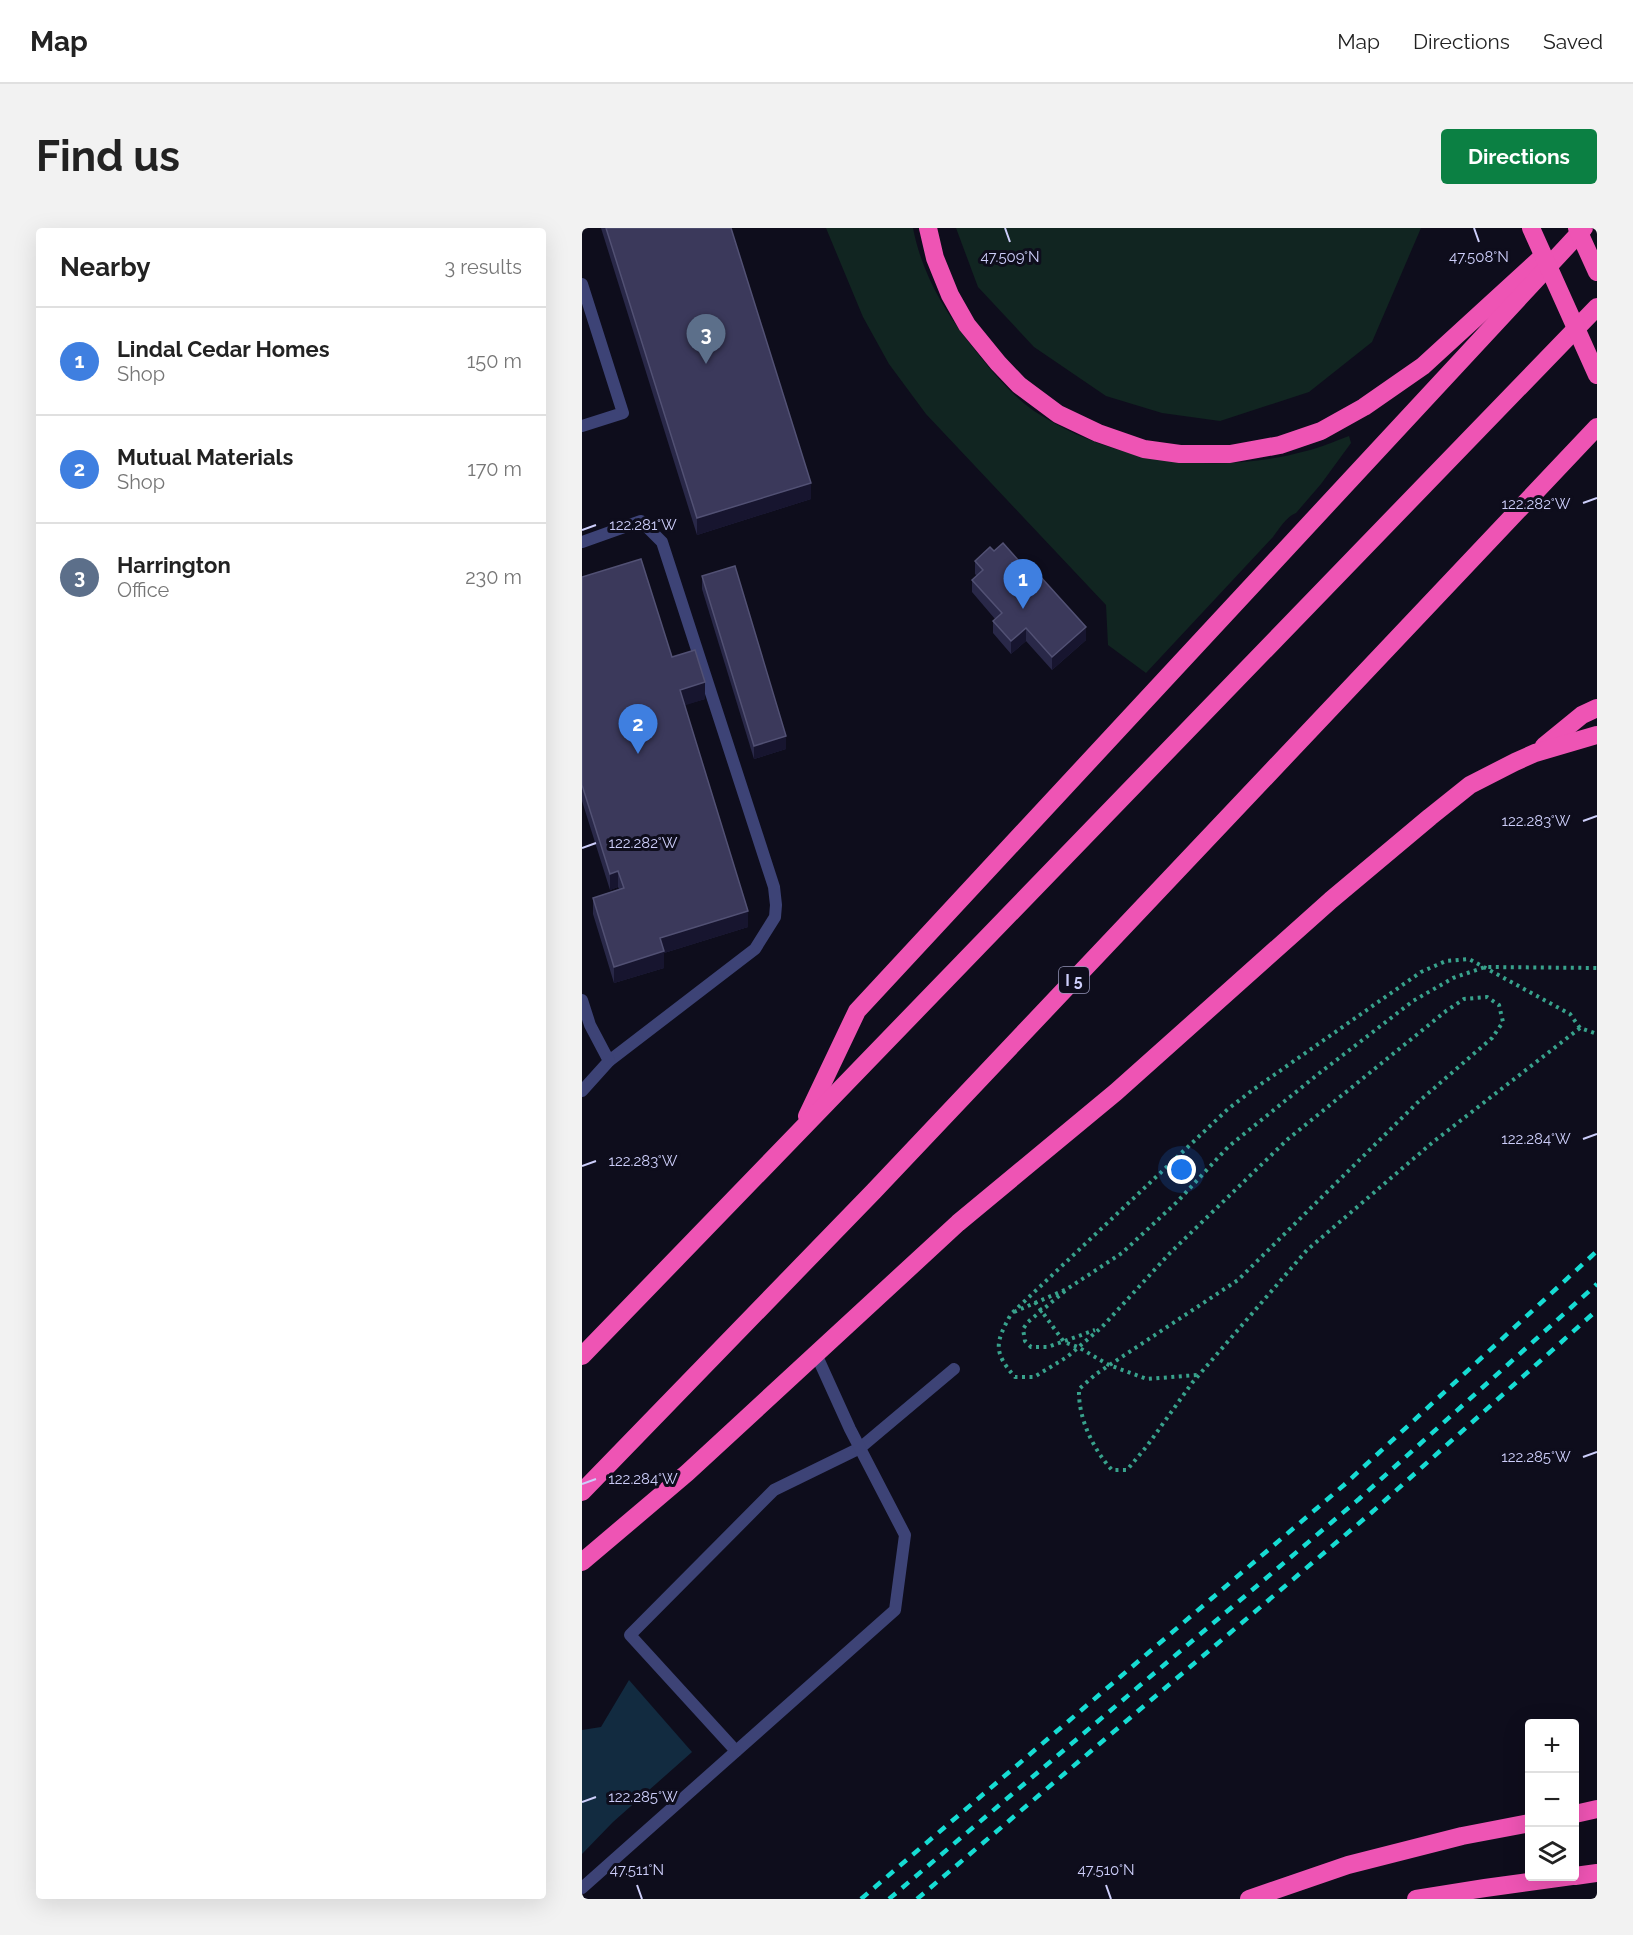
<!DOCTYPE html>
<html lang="en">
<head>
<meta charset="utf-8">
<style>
  :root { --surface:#fff; --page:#f2f2f2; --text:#222; --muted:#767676; --line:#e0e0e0; --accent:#0b8043 }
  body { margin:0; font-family:Raleway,sans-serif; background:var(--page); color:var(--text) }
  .controls { position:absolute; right:18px; bottom:18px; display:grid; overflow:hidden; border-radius:6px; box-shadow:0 6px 24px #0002 }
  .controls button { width:54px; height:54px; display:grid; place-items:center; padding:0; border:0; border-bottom:2px solid var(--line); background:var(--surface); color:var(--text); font:30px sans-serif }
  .you { position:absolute; left:600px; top:942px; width:21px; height:21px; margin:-15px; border:4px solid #fff; border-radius:50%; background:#1a73e8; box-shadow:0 0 0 9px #1a73e833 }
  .badge { display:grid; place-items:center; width:39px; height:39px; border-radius:50%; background:var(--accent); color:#fff; font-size:20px; font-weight:700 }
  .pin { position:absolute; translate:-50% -50px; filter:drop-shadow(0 2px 3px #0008) }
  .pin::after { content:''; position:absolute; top:32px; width:21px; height:18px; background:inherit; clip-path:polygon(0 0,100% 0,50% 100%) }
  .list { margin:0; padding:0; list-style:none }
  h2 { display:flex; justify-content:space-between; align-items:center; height:78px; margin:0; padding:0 24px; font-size:26px }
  h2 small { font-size:20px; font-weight:400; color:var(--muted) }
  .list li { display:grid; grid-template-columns:39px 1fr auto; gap:18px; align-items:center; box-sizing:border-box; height:108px; padding:0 24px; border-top:2px solid var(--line) }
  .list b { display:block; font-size:22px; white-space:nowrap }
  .list p { margin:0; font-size:20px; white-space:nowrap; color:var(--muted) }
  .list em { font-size:20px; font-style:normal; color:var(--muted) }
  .icon { flex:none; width:33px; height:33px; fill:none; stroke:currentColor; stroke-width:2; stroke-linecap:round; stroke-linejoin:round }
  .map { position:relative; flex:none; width:1015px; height:1671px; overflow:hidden; border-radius:6px }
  header { display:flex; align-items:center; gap:36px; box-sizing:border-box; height:84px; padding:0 30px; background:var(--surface); border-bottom:2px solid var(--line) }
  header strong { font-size:28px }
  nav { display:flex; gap:33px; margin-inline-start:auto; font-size:21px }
  .intro { display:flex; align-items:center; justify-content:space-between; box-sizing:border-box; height:144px; padding:0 36px }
  h1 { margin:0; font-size:42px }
  .button { padding:15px 27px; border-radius:6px; background:var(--accent); color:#fff; font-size:21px; font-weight:700 }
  main { display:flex; gap:36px; padding:0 36px }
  aside { flex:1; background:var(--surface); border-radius:6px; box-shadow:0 6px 24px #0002 }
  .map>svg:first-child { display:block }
</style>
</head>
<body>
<header>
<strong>Map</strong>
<nav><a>Map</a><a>Directions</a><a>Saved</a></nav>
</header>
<div class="intro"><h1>Find us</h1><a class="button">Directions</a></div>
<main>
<aside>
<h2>Nearby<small>3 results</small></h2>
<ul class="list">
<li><span class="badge" style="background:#3f7fe0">1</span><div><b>Lindal Cedar Homes</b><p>Shop</p></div><em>150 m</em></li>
<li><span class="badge" style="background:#3f7fe0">2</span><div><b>Mutual Materials</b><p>Shop</p></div><em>170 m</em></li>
<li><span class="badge" style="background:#5c6f8a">3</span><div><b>Harrington</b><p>Office</p></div><em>230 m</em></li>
</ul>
</aside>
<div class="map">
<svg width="1015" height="1671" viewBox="0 0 1015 1671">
  <rect width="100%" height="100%" fill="#0e0d1c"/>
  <g fill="#112521">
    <path d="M244,0H331C339,43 362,83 389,117C407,140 428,166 452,183C531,235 633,248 724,223C738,220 753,213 767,208L769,215L739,256L714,285C704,289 697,301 691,309L564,445L526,417L524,377L344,186L307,136L281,89Z"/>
    <path d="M374,0H839L790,114L727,164L638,193L580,185L524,168L452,119L396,59Z"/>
  </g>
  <path fill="#122b40" d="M47,1452L110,1524L31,1594L0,1626V1502L19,1499Z"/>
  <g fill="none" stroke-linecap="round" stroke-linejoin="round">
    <g stroke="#38a28c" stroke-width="4" stroke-dasharray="3 4.5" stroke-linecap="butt">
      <path d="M998,800L851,914L725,1022L610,1155L565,1218L545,1242H530C511,1221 496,1190 497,1161L514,1146L656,1052L835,875L910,810L921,794L917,777L905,769L882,771L864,783L706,911L588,1025L520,1099L485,1129L452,1149H433C410,1123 414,1114 429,1086L646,881L672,861L839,744L864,733L887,731L988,786L998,800L1015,806"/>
      <path d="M483,1063L446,1094L441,1101L443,1113L449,1119H466L513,1102"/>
      <path d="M453,1074L482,1114L496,1119L527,1137L565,1151L615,1147"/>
      <path d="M432,1084L485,1061L540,1025L595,974L646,919L735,847L831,773L871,750L903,739L1015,740"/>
    </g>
    <g stroke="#3d4376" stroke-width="12">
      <path d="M0,56L41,185L0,198"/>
      <path d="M0,314L59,293L80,314L192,659L194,677L193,689L173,721L27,833"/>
      <path d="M0,772L8,797L27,833L0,863"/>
      <path d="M154,1523L48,1407L192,1262L278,1220L372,1141"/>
      <path d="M0,1660L313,1382L323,1307L268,1201L234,1126"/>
    </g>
    <g stroke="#ee54b4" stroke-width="18">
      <path d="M346,0L353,30L368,67L385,97L416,135L437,157L476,186L516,205L562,221L598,226H648L698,217L739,203L782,179L841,138L959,30"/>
      <path d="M962,518L1000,487L1015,480"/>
      <path d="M225,888L275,783L1002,0"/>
      <path d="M0,1128L1015,79"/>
      <path d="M0,1264L292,963L1015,199"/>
      <path d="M0,1334L105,1245L376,995L534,864L749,672L848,589L888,557L933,534L953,525L1015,507"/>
      <path d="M993,1586L1015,1581"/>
      <path d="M993,1648L1015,1645"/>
      <path d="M667,1671L766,1637L880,1608L948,1595"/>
      <path d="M834,1671L903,1660L990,1648"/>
    </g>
    <g stroke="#16dcd3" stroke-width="4.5" stroke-dasharray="9 8" stroke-linecap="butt">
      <path d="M279,1671L762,1257L1015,1023"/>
      <path d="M307,1671L777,1271L1015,1056"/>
      <path d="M335,1671L789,1285L1015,1082"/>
    </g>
    <g stroke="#ee54b4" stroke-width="18">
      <path d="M949,0L1015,147"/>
      <path d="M995,0L1015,44"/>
    </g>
  </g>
  <g fill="#292848">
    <path d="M19,0H149L229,271L115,307Z"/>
    <path d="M393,333L504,412L470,442L444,413L429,426L411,405V393L413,391L390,364V352L395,348L393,346Z"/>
    <path d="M120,348L204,521L172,531L120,361Z"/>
    <path d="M0,349L90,429L123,471L102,477L166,699L82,725V740L32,755L11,686V670L37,661L36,659L28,662L0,573Z"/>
  </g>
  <g fill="#17152f">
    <path d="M229,255V271L115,307V290Z"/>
    <path d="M504,399V412L470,442V429Z"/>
    <path d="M444,400V413L429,426V413Z"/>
    <path d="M123,454V471L98,479V462Z"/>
    <path d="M204,508V521L172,531V518Z"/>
    <path d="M36,643V659L28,662V646Z"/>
    <path d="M166,683V699L82,725V740L32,755V739L78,710Z"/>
  </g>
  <g fill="#3b395b" stroke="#525174" stroke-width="1.5">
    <path d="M24,0H149L229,255L115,290Z"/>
    <path d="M421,315L444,341L448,337L504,399L470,429L444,400L429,413L411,393L420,385L390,352L401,342L393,333L408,319L412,323Z"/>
    <path d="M59,331L90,429L113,422L123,454L98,462L166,683L78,710L82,723L32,739L11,670L42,660L36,643L28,646L0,557V349Z"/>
    <path d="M153,338L204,508L172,518L120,348Z"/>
  </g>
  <path fill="none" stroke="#cdcefa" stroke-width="2" d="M423,0L428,14M892,0L897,14M1001,275L1015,270M0,302L14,297M1001,593L1015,588M0,620L14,615M1001,911L1015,906M0,938L14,933M1001,1229L1015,1224M0,1256L14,1251M0,1574L14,1569M55,1657L60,1671M524,1657L529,1671"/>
  <g text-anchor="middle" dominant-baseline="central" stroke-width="6" stroke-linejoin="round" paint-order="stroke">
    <rect fill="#0e0d1c" stroke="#9494b7" stroke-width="1.5" x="477" y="739" width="30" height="26" rx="4.5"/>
    <g font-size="16" font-weight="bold" fill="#cdcefa">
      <text x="492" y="752">I 5</text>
    </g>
  </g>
  <g font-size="15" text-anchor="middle" fill="#cdcefa" stroke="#0e0d1c" stroke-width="6" stroke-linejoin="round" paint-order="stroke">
    <text x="428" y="34">47.509°N</text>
    <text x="897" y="34">47.508°N</text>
    <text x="954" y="281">122.282°W</text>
    <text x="61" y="302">122.281°W</text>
    <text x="954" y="598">122.283°W</text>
    <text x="61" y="620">122.282°W</text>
    <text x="954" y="916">122.284°W</text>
    <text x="61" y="938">122.283°W</text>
    <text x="954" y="1234">122.285°W</text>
    <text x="61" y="1256">122.284°W</text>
    <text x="61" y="1574">122.285°W</text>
    <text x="55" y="1647">47.511°N</text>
    <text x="524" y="1647">47.510°N</text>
  </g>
</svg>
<div class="controls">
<button>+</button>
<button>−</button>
<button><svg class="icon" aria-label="layers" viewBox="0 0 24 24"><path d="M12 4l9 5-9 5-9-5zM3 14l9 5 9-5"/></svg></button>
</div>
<div class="you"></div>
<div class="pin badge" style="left:441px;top:381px;background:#3f7fe0">1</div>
<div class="pin badge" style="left:56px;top:526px;background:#3f7fe0">2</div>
<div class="pin badge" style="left:124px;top:136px;background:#5c6f8a">3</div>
</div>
</main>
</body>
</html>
